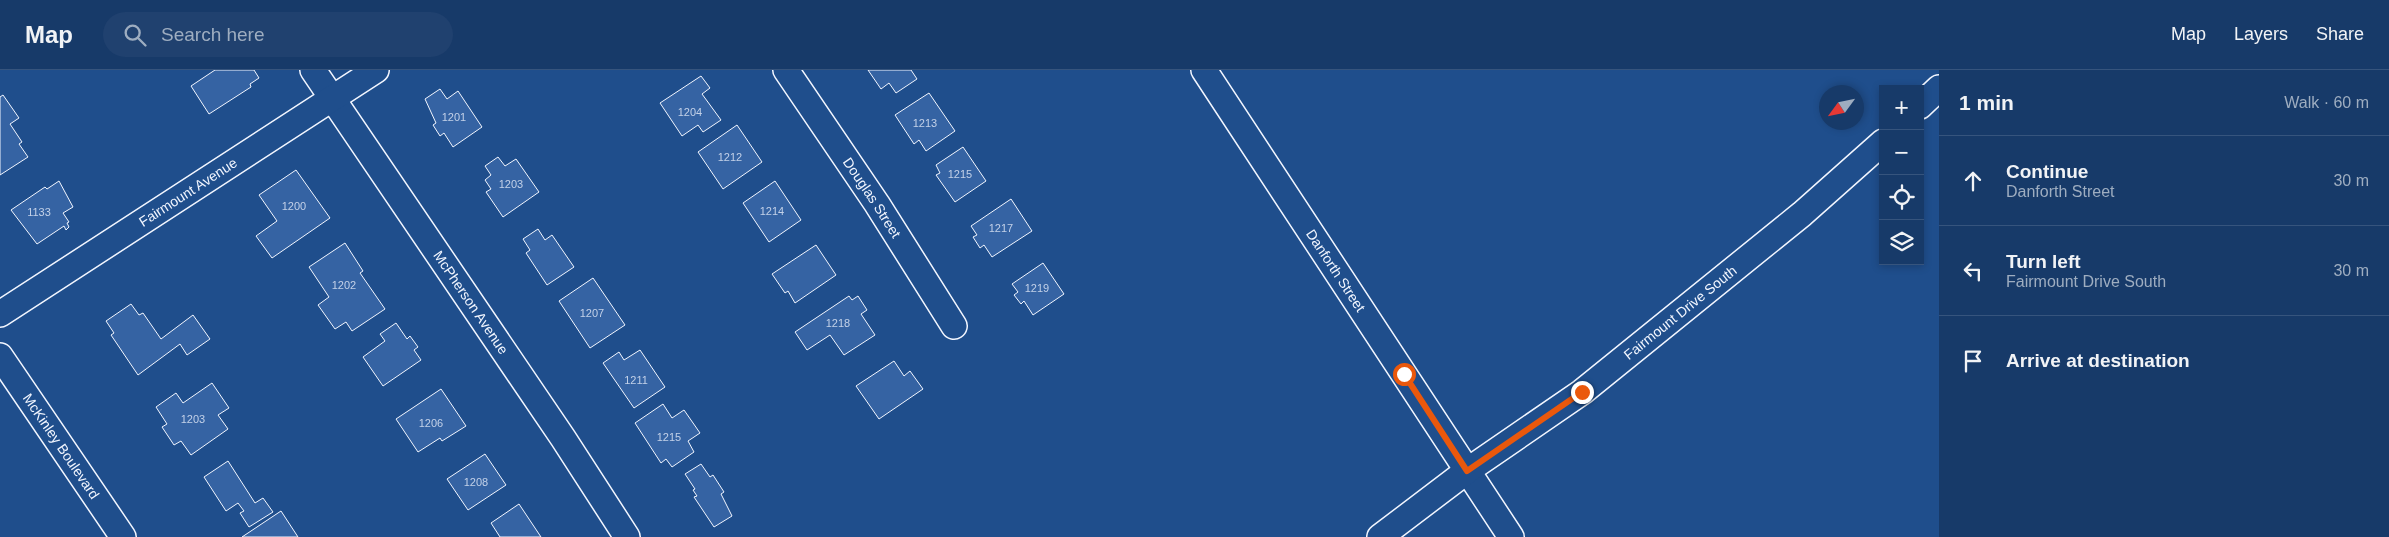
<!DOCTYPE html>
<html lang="en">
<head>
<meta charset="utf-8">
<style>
  :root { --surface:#173a69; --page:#20416f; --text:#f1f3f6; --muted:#9eadc0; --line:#36547d }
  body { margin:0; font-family:Helvetica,sans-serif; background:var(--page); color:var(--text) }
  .controls { position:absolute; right:15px; top:15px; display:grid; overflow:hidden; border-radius:0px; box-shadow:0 2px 8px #0003 }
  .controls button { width:45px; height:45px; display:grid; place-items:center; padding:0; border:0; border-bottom:1px solid var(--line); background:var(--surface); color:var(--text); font:25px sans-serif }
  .compass { position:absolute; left:1819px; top:15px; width:45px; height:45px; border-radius:50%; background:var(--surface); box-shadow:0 2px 8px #0003; rotate:237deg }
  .stop { position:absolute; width:15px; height:15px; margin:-11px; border:4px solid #ea580c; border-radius:50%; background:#fff }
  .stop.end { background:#ea580c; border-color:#fff; box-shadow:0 1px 5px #0008 }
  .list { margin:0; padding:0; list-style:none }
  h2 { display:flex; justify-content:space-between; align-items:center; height:65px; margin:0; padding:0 20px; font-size:21px }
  h2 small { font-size:16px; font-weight:400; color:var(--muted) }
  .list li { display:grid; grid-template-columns:32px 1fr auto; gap:15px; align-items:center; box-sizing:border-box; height:90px; padding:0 20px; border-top:1px solid var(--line) }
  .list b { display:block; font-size:19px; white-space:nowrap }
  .list p { margin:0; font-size:16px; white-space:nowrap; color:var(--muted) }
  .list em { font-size:16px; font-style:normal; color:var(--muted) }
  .icon { flex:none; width:28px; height:28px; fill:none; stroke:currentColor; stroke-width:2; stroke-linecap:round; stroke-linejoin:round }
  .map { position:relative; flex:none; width:1939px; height:467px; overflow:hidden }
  header { display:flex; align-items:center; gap:30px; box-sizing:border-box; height:70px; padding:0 25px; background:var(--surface); border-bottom:1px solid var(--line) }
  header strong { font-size:24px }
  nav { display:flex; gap:28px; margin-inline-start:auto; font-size:18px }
  .search { width:350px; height:45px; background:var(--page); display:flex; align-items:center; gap:12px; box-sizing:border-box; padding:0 18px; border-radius:28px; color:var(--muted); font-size:19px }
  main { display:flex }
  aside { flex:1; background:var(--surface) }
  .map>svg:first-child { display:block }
</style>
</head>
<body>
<header>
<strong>Map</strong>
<div class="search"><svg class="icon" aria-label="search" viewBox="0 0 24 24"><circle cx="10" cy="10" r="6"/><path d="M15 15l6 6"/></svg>Search here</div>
<nav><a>Map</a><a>Layers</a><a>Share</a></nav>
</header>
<main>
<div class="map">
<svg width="1939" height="467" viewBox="0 0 1939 467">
  <rect width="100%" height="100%" fill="#1f4e8c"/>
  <g fill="#3563a3" stroke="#f2f6ff">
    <path d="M215,0H254L259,8L250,14L251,17L209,44L191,16Z"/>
    <path d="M868,0H911L917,9L896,23L889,13L881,19Z"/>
    <path d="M701,6L710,18L702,24L721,50L703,62L698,55L682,66L660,33Z"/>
    <path d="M440,19L447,29L458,21L482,57L453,77L444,63L440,66L433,55L436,53L425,29Z"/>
    <path d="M929,23L955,61L926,81L919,70L914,74L895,45Z"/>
    <path d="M3,25L19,48L10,54L22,72L19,74L28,87L0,105V27Z"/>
    <path d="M737,55L762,92L723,119L698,82Z"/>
    <path d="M963,77L986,111L955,132L936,105L940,103L936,95Z"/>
    <path d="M498,87L505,96L516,89L539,122L503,147L486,122L491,119L485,110L491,105L485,96Z"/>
    <path d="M296,100L330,148L272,188L256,166L277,151L259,125Z"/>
    <path d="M59,111L73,137L63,143L69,152L67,153L69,157L66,160L64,156L37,174L11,140L45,117L47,119Z"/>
    <path d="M775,111L801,150L769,172L743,133Z"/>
    <path d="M1011,129L1032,161L992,187L984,175L980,178L973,167L977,165L971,156Z"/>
    <path d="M538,159L545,170L552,165L574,197L547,215L526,183L530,180L523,169Z"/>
    <path d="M345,173L363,201L360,203L385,239L352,261L346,252L335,259L318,235L329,227L309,197Z"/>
    <path d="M816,175L836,205L795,233L788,221L785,223L772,204Z"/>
    <path d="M1043,193L1064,224L1033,245L1024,231L1021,234L1014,225L1018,222L1012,214Z"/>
    <path d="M593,208L625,255L590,278L559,231Z"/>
    <path d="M849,226L852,230L858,226L867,240L861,244L875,265L844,285L830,265L807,280L795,262Z"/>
    <path d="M131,234L139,245L143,243L161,269L193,245L210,269L187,285L180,274L138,305L111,265L114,263L106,251Z"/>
    <path d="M396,253L407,269L410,266L418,277L414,280L421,290L383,316L363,287L385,271L380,264Z"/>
    <path d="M640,280L665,317L634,338L603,293L619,282L624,290Z"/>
    <path d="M894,291L904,306L910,301L923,319L879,349L856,316Z"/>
    <path d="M212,313L229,338L218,345L228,359L191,385L181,371L174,375L162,357L167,354L156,337L176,323L183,333Z"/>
    <path d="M441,319L466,356L442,371L440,368L418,382L396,349Z"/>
    <path d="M663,334L672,348L684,340L700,363L688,371L694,382L672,397L666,389L661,393L635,353Z"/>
    <path d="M485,384L506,415L468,440L447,409Z"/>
    <path d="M228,391L255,433L263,428L273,442L249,457L240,443L244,441L238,433L226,441L204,407Z"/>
    <path d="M701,394L710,407L713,405L724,422L721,424L732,446L714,457L694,427L697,426L693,420L695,419L685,404Z"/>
    <path d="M519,434L541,467H500L491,453Z"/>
    <path d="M281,441L298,467H242Z"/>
  </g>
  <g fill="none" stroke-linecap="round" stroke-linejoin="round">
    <g stroke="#f2f6ff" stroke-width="28">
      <g id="street">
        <path id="s1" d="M313,0L563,368L627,467"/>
        <path id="s2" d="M786,0L877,134L954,256"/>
        <path id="s3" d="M1204,0L1511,467"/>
        <path d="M1920,36L1939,18"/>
        <path id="s4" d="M0,244L376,0"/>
        <path id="s5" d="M0,286L123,467"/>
        <path id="s6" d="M1380,467L1467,401L1582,322L1802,144L1883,72"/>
      </g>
    </g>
    <use href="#street" stroke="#1f4e8c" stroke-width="25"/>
  </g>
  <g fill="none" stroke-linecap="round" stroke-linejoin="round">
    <path stroke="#ea580c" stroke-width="6" d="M1404,304L1467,401L1582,322"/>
  </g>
  <g text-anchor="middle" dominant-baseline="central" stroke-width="4" stroke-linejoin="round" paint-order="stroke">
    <g font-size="11" fill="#c3d1e8">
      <text x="690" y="42">1204</text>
      <text x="454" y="47">1201</text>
      <text x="925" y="53">1213</text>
      <text x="730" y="87">1212</text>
      <text x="960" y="104">1215</text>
      <text x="511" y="114">1203</text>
      <text x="294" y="136">1200</text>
      <text x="772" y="141">1214</text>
      <text x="39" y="142">1133</text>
      <text x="1001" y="158">1217</text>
      <text x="344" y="215">1202</text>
      <text x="1037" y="218">1219</text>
      <text x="592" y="243">1207</text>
      <text x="838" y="253">1218</text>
      <text x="636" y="310">1211</text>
      <text x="193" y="349">1203</text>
      <text x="431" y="353">1206</text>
      <text x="669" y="367">1215</text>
      <text x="476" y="412">1208</text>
    </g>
    <g font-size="14" fill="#f2f6ff" stroke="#1f4e8c">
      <text stroke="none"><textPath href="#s4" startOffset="224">Fairmount Avenue</textPath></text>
      <text stroke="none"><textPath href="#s2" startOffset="154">Douglas Street</textPath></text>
      <text stroke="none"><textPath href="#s3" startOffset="240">Danforth Street</textPath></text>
      <text stroke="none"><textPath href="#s1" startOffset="281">McPherson Avenue</textPath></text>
      <text stroke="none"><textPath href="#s6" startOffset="375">Fairmount Drive South</textPath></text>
      <text stroke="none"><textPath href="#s5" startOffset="109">McKinley Boulevard</textPath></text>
    </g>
  </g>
</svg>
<div class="controls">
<button>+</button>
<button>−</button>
<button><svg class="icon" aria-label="locate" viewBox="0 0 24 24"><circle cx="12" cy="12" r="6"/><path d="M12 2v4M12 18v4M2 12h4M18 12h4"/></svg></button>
<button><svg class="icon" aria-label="layers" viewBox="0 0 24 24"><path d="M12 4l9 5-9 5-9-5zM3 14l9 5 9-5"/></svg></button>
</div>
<svg class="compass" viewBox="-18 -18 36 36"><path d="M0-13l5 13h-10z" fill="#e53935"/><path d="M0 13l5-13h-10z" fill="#9eadc0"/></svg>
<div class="stop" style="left:1404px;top:304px"></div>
<div class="stop end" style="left:1582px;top:322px"></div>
</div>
<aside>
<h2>1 min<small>Walk · 60 m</small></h2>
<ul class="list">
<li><svg class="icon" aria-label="ahead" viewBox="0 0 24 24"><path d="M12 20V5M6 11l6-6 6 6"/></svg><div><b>Continue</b><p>Danforth Street</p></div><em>30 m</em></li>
<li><svg class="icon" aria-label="left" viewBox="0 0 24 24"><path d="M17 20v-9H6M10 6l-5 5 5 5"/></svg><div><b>Turn left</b><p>Fairmount Drive South</p></div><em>30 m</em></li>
<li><svg class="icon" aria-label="arrive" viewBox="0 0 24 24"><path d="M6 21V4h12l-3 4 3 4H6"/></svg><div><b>Arrive at destination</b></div></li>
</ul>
</aside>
</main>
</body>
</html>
